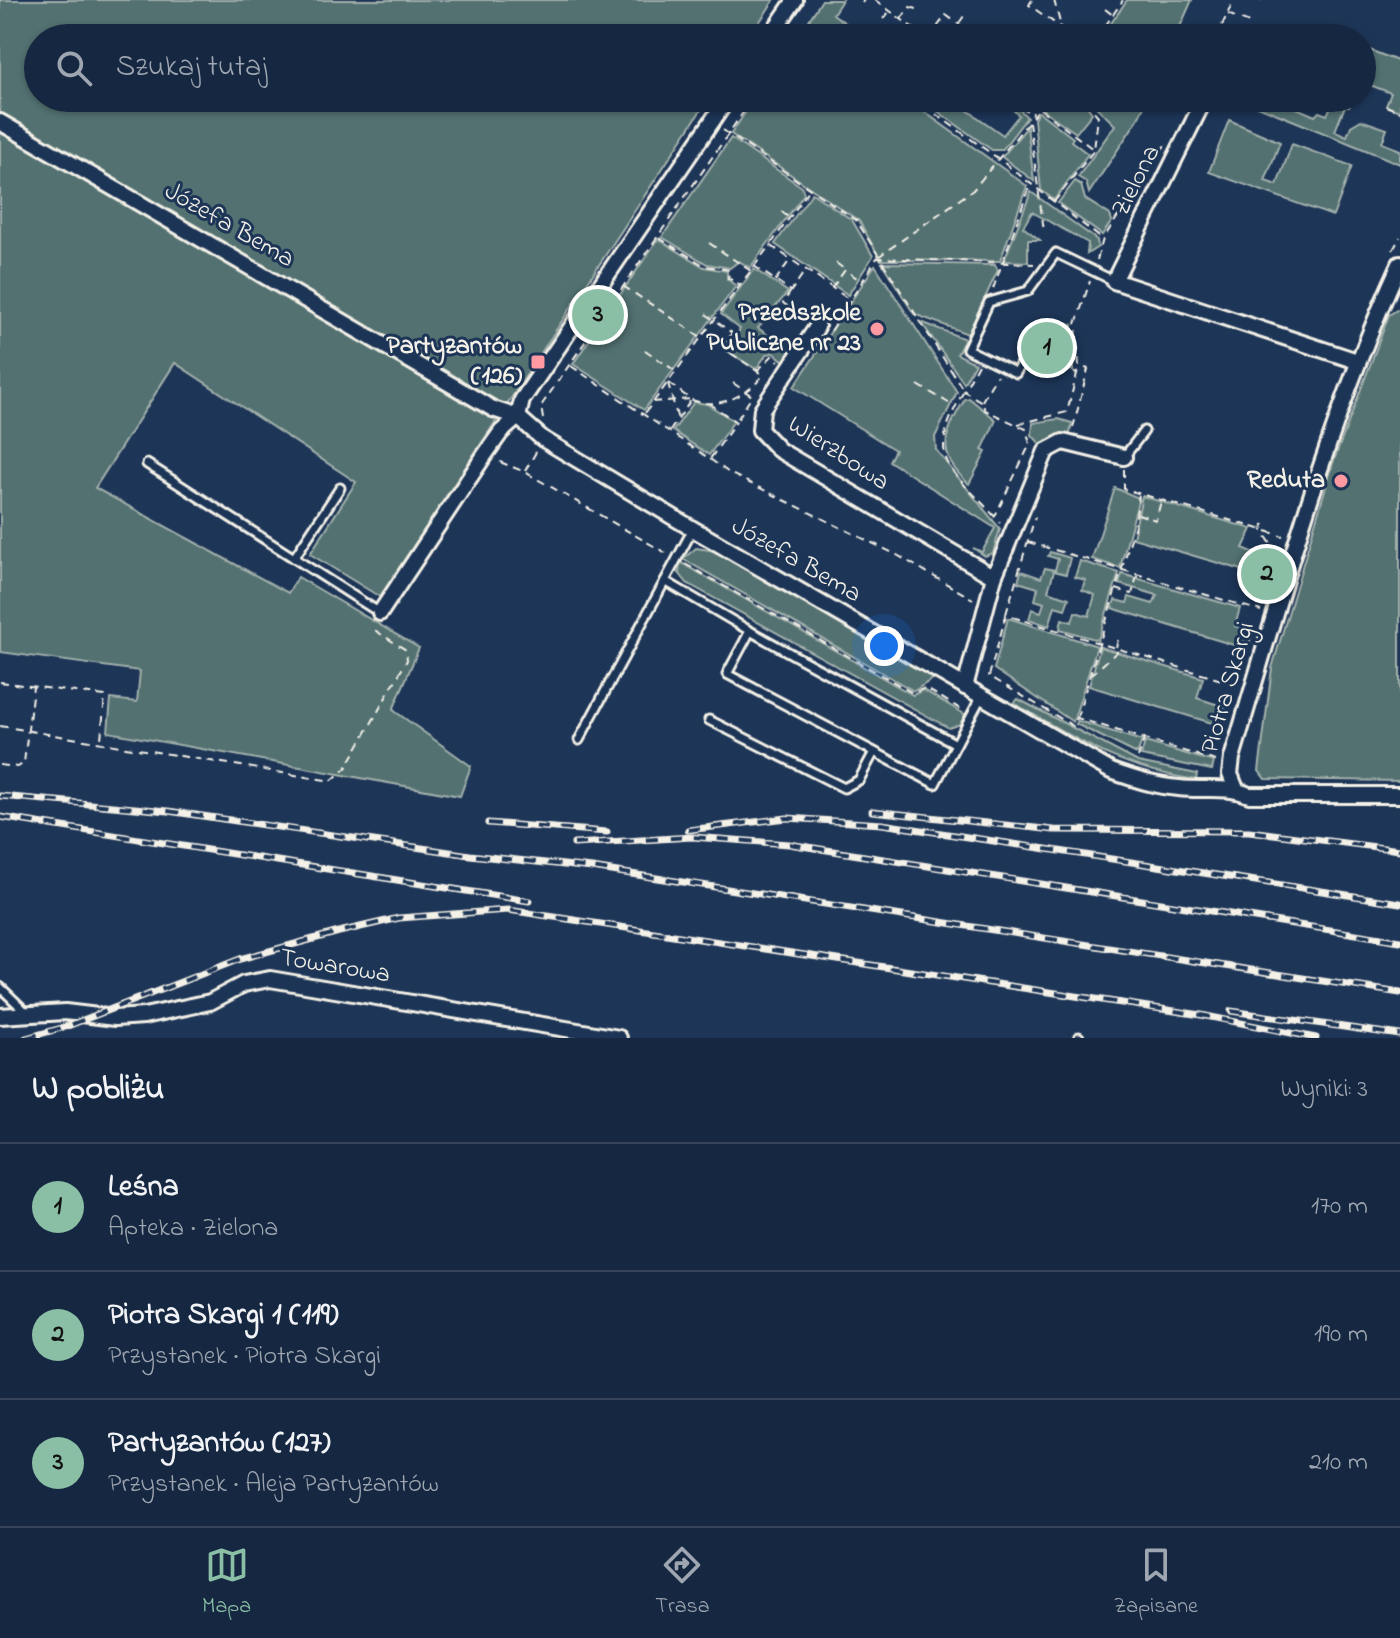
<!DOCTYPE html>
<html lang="pl">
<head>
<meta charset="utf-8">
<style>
  :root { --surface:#162841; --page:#23344c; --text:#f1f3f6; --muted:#9ea6b1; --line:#35445a; --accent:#8abfa5 }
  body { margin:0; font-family:"Indie Flower",sans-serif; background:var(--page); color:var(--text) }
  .you { position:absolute; left:884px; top:646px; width:28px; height:28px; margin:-20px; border:6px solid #fff; border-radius:50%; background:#1a73e8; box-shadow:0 0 0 12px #1a73e833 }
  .badge { display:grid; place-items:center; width:52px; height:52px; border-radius:50%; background:var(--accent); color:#111; font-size:26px; font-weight:700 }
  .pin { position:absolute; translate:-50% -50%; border:4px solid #fff; box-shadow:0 2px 8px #0006 }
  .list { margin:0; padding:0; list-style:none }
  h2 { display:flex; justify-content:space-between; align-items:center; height:104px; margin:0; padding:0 32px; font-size:34px }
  h2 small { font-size:26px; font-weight:400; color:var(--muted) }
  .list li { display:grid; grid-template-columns:52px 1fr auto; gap:24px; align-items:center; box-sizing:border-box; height:128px; padding:0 32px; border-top:2px solid var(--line) }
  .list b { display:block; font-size:30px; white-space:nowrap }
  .list p { margin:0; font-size:26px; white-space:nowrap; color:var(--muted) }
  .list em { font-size:26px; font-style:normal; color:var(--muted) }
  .icon { flex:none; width:44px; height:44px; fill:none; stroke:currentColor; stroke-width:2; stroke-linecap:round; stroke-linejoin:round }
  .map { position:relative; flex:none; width:1400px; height:1038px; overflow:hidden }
  .search { position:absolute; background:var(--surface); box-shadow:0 2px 6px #0004; left:24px; right:24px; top:24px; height:88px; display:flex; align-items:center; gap:20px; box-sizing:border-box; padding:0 28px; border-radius:44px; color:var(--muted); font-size:30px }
  .sheet { height:488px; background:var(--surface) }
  nav { display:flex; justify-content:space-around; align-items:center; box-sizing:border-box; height:112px; border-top:2px solid var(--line); background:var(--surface); font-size:22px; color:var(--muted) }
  nav a { display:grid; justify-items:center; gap:4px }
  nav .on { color:var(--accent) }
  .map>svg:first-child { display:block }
</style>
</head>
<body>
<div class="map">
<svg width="1400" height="1038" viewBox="0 0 1400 1038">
  <rect width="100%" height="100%" fill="#1d3557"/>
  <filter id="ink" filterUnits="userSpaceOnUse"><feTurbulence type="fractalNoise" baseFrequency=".0125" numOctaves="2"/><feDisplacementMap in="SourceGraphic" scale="16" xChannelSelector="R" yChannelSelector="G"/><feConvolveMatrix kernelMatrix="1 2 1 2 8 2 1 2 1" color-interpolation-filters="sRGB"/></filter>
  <g filter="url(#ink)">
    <g fill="#527171" stroke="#a3b1ac" stroke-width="2">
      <path d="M0,0H774L749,38H38V98H709L380,597L310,554L356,482L175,363L95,488L288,593L298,577L419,648L393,710L471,766L460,796L108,732L111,699L137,702L140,671L0,652Z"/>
      <path d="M822,0H842L833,14L866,38H834L809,20Z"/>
      <path d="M1127,0H1192L1175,38H1101Z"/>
      <path d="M1362,47L1400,62V111L1386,106L1391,93L1362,82Z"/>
      <path d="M755,98H905L1027,186L1000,261L881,260L859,221L731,134Z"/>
      <path d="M919,98H950L1003,135L1019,115L1011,108L1014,104L1027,117L1002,150H992Z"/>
      <path d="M1052,98H1081L1092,113L1076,133L1043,110Z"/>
      <path d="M1087,98H1148L1138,119L1089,193L1086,182L1078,177L1115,125Z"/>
      <path d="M1238,98H1273L1315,116L1319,112L1327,115L1335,98H1353L1349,107L1345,106L1335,131L1347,136L1351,126L1361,120L1387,129L1382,143L1400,150V164Z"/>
      <path d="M1039,112L1073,138L1071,141L1088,154L1054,200L1041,190L1034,119Z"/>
      <path d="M1229,120L1280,142L1265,181L1277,185L1292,144L1352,166L1333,216L1209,172Z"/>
      <path d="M1027,127L1034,181L1002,157Z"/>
      <path d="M731,138L802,187L804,194L750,268L739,261L730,268L707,264L662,237Z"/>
      <path d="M1075,181L1081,185L1085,199L1110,215L1112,221L1102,235L1058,203Z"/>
      <path d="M1031,192L1097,240L1098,247L1087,254L1088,243L1032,212L1023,227L1040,240H1028V262L1004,261Z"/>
      <path d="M812,193L852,220L873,256L848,295L775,244Z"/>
      <path d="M658,239L704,267L727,271V279L736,286L644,410L573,364Z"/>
      <path d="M882,263L995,265L998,270L968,334L914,314Z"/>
      <path d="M875,265L957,392L935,437L936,450L1000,529L993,553L985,556L973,548L982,552L995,528L889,461L895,450L794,387Z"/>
      <path d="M754,269L788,292L758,328L791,352L784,361L774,353L767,354L756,369L727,351L740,329L721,314Z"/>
      <path d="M1400,308V781L1265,779L1259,771L1272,668L1333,463L1389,315Z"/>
      <path d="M921,322L965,339L957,354L975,363L964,383Z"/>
      <path d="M1068,323L1073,325V371L1050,359Z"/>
      <path d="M969,398L996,420L982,450L986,452L969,484C934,453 945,433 965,399Z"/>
      <path d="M694,402L707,404L734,421L709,455L673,431Z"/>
      <path d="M1058,419L1072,423L1069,438L1042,446L1032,435L1033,423Z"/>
      <path d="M1115,488L1139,498L1120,568L1092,559Z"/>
      <path d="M1142,496L1252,529L1243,548L1260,555L1258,562L1269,566L1266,577L1133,538Z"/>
      <path d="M696,548L716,551L934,678L914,691L683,559Z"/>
      <path d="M1050,552L1070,558L1066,574L1054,571L1048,591L1069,598L1065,609L1055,606L1049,626L1029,619L1032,609L1041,612L1044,603L1035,600L1038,588L1018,582L1021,571L1041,578L1045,568L1055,570L1058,559L1048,556Z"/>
      <path d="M1080,561L1119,573L1098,640L1060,629L1062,619L1072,622L1075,612L1089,616L1095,595L1082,590L1085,580L1075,577Z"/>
      <path d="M680,562L913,695L923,690L966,715L960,724L949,728L687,583L679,573Z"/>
      <path d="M1122,574L1240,608L1235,626L1253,631L1247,649L1112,608L1115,600L1127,603L1129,597L1153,604L1157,595L1119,584Z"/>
      <path d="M1008,618L1097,646L1073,722L994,669Z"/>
      <path d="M1100,647L1203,678L1197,698L1228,708L1222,726L1089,686Z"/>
      <path d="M1018,699L1138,762L1197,774L1196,780C1118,768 1080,741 1014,703Z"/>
      <path d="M1078,721L1142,741L1137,754L1076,724Z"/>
      <path d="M1145,742L1214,762L1212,770L1141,756Z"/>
    </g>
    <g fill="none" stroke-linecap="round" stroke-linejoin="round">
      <g stroke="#f4f1e8" stroke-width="13">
        <g id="service">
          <path d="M1027,350L1016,373L967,349L989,302L1028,291L1056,253L1114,281"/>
          <path d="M1124,457L1144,431"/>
          <path d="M147,464L380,613"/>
          <path d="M294,558L340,488"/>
          <path d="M665,581L750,631L727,674L935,784L982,695"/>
          <path d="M750,631L956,744"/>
          <path d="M709,720L844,788L859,780L874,752"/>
          <path d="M579,740L693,529"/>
          <path d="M0,987L27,1013"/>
          <path d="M1079,1038V1037"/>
        </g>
      </g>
      <g stroke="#f4f1e8" stroke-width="20">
        <g id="minor">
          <path d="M769,38L795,0"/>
          <path d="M1203,102L1114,281L1357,361"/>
          <path d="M0,122L493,409L518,417L543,439L693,529L1111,771C1134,779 1155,786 1179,788C1203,791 1227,785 1249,795H1400"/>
          <path d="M817,327L762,409L760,430L779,450L994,577"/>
          <path d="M518,417L522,400L728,98"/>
          <path d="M380,613L484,456L501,432L518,417"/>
          <path d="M965,687L994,577L1046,451L1063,442L1124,457"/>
          <path d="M1236,789L1230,774L1232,758C1282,591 1327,422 1400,264"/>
          <path d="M0,1016L65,1012L115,1018L144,1016L210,1002L244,984L270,979L619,1038"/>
        </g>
      </g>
      <g stroke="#f4f1e8" stroke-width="2" stroke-dasharray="8 6" stroke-linecap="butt">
        <path d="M875,0L927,38"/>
        <path d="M1032,0L1029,5L1076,38"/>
        <path d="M1054,0L1064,38"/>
        <path d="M1261,0H1262"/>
        <path d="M862,3L864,0"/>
        <path d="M1105,9L1114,16"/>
        <path d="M1228,14L1249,23"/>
        <path d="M883,19L890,11"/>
        <path d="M901,19L910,7L917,9"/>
        <path d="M959,23L964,16"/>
        <path d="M908,36L913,29"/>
        <path d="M794,38L804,22L827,38"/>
        <path d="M929,38L946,15L978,38"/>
        <path d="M981,38L985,31"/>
        <path d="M1097,38L1123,0"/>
        <path d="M1216,38L1234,0"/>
        <path d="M913,98L999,159L1102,239"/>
        <path d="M1009,98L1034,116"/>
        <path d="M1031,98L1033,115"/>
        <path d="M1004,105L1009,99"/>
        <path d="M1386,106L1400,112"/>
        <path d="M1040,109L1093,149"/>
        <path d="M1029,122L1044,231"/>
        <path d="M723,130L856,220L964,391C921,467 954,467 1000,523"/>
        <path d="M1054,202L1094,150L1098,116L1083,98"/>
        <path d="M781,211L788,217"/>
        <path d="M659,238L705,266L730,270L728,278L741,285"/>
        <path d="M709,243L751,271"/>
        <path d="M771,244L809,190"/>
        <path d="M1393,250L1400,237"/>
        <path d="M878,257L973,190L1048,98"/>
        <path d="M1097,260L1103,239L1165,145"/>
        <path d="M836,263L844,269"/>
        <path d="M754,266L791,291L805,271"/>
        <path d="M775,281L790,260"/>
        <path d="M623,286L701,337"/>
        <path d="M832,288L845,270L860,280"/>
        <path d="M993,289L1030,185"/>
        <path d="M791,291L783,303L806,319"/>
        <path d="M706,314L732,333L721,348"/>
        <path d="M831,331L877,258L1034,264"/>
        <path d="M645,350L674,370"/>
        <path d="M1036,354L1043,357"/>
        <path d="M1049,360L1077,374"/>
        <path d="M978,364L964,391L982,402L985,410L1026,429L1030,444L995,516"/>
        <path d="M571,366L710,459L736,422L709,403"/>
        <path d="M757,371L772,356L779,361"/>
        <path d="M668,383L678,420"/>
        <path d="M669,383C677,388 686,398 695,401C719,409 749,395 763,375L704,335"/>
        <path d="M733,383L752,396L737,420"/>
        <path d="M918,385L954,406"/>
        <path d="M982,401L997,375"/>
        <path d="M653,402L691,399"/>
        <path d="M645,413L770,245L847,298"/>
        <path d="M543,419L541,406L753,98"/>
        <path d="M1018,424L1067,412L1079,366L1076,324L1090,281"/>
        <path d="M1073,428L1088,369L1080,366"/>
        <path d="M670,431L691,400"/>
        <path d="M710,459L729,473L897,555L973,599"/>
        <path d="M500,462L525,472L666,553"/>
        <path d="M1124,469V489L1283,536"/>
        <path d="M525,471L536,452"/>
        <path d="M1138,514L1156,520L1161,501"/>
        <path d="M1264,524L1262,530L1277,553"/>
        <path d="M1028,542L1261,611"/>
        <path d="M685,564L913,693L925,688L962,710"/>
        <path d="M1116,589L1132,594L1139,569"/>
        <path d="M1006,614L1035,517"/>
        <path d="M1116,647L1118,640"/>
        <path d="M1091,675L1119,650"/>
        <path d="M0,682L105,696L101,739"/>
        <path d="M1077,718L1135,525L1139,493"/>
        <path d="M0,726L331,781L346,768L407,660L406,650L376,631L377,626"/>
        <path d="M1138,758L1146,733"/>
        <path d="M1216,761L1077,718L1073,726L989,676L1006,615L1238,685"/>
        <path d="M0,765L18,767L24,763L33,687"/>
      </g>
      <use href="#service" stroke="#1d3557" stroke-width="7"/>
      <use href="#minor" stroke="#1d3557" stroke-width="14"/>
      <g stroke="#f4f1e8" stroke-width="7">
        <g id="rail">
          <path d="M0,796L168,811L470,855L592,868L1400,993"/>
          <path d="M872,811L1054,830L1249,831L1400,850"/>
          <path d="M0,817L529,901"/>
          <path d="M488,823L607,832"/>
          <path d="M688,830L787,818L882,824L1400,903"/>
          <path d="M574,844L692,837L789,844L1400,941"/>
          <path d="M1231,1011L1400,1035"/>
          <path d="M26,1038L65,1027L240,959L339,932L399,918L508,910L1201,1015L1316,1038"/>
        </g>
      </g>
      <use href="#rail" stroke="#1d3557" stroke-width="4" stroke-dasharray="12" stroke-linecap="butt"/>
    </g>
  </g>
  <g fill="#ff9aa2" stroke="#1d3557" stroke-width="3">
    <circle cx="877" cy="329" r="8"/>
    <rect x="530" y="354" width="16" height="16" rx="4"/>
    <circle cx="1341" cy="481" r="8"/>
  </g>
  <g text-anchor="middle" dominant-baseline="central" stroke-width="6" stroke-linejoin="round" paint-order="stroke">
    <g font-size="26" fill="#f4f1e8" stroke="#1d3557">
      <text transform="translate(1137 181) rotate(-63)">Zielona</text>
      <text transform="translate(229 226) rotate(30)">Józefa Bema</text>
      <text transform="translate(838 454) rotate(33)">Wierzbowa</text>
      <text transform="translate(796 561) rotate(30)">Józefa Bema</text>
      <text transform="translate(1229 688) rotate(-74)">Piotra Skargi</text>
      <text transform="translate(335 967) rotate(9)">Towarowa</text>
    </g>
    <g font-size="26" font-weight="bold" fill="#f4f1e8" stroke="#1d3557" text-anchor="end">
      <text x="861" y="314">Przedszkole<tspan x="861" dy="30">Publiczne nr 23</tspan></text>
      <text x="522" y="347">Partyzantów<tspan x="522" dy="30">(126)</tspan></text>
      <text x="1325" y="481">Reduta</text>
    </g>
  </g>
</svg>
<div class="you"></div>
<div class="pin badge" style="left:1047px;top:348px">1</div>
<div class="pin badge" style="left:1267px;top:574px">2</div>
<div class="pin badge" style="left:598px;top:315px">3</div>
<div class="search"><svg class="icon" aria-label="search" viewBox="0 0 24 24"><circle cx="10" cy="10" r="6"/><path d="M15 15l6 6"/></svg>Szukaj tutaj</div>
</div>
<section class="sheet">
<h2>W pobliżu<small>Wyniki: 3</small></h2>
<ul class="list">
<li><span class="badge">1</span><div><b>Leśna</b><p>Apteka · Zielona</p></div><em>170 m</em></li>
<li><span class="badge">2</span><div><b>Piotra Skargi 1 (119)</b><p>Przystanek · Piotra Skargi</p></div><em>190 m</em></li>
<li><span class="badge">3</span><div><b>Partyzantów (127)</b><p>Przystanek · Aleja Partyzantów</p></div><em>210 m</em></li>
</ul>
</section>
<nav>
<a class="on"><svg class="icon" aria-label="map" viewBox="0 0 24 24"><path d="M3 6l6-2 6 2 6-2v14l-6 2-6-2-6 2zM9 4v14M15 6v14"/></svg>Mapa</a>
<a><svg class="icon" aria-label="directions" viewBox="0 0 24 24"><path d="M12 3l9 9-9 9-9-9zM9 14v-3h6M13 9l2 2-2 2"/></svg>Trasa</a>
<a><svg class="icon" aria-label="saved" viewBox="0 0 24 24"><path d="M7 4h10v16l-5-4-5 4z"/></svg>Zapisane</a>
</nav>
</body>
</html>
